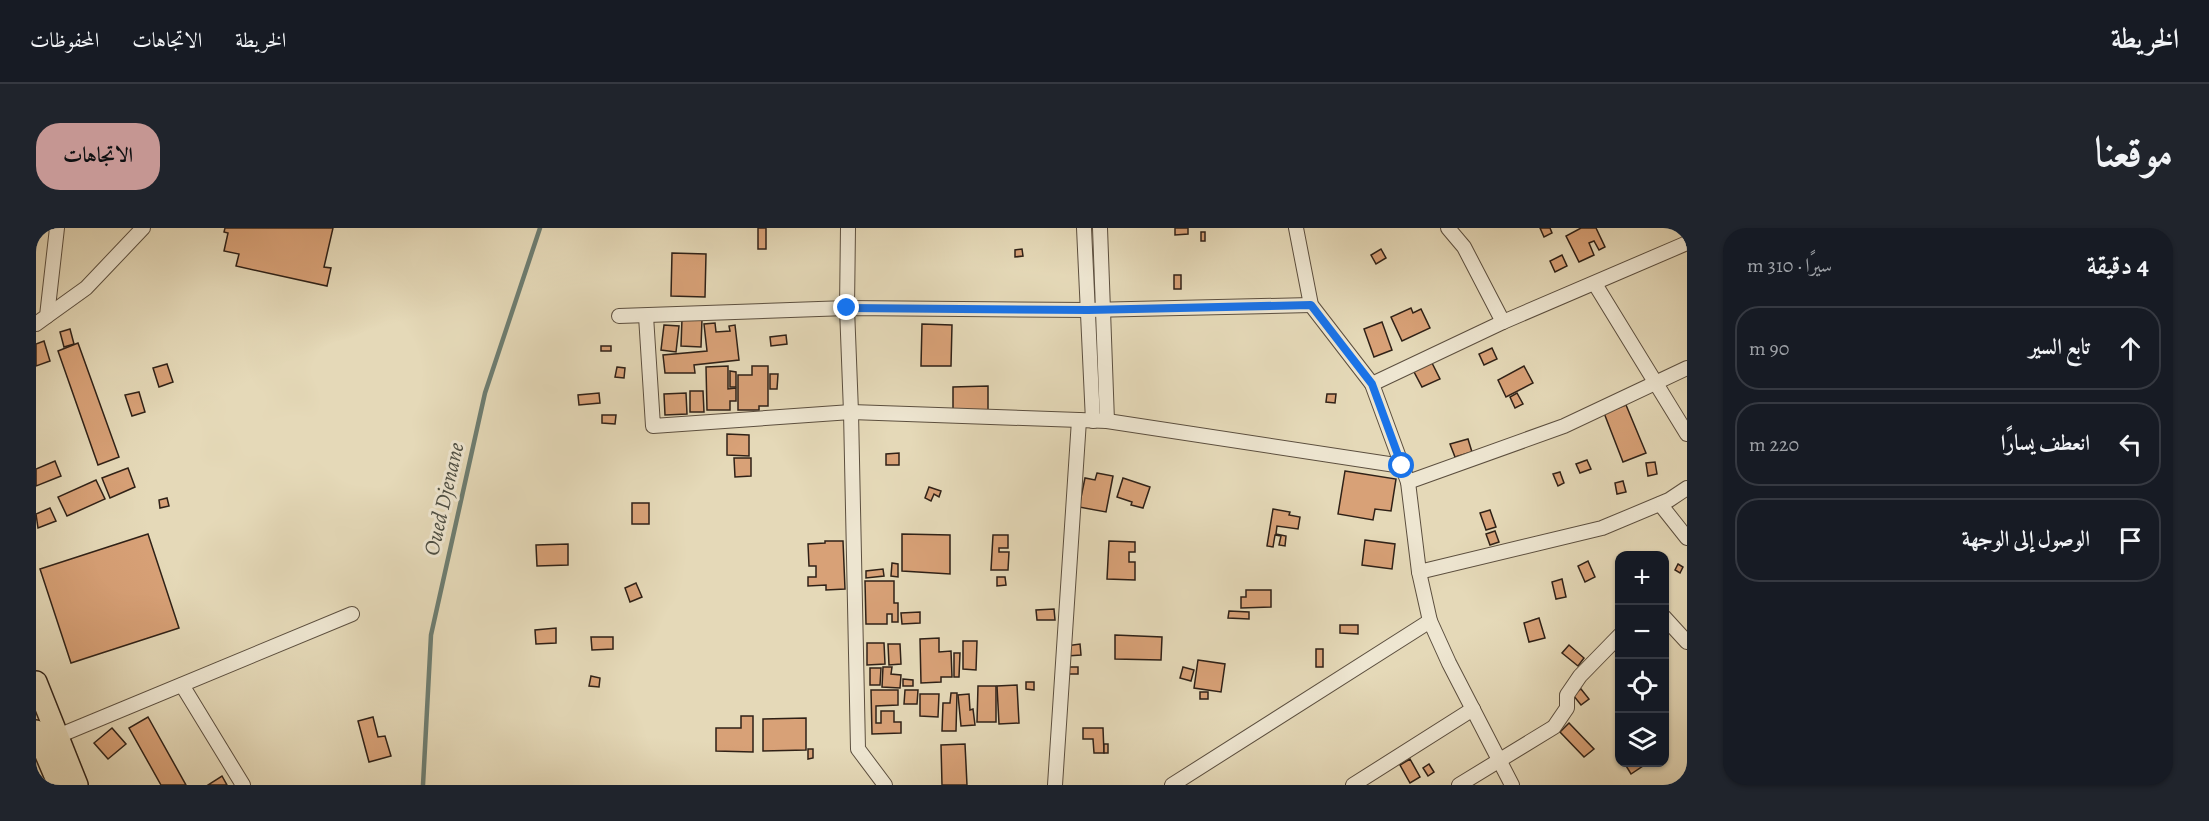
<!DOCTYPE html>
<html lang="ar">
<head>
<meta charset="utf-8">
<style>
  :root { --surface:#171b24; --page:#20242c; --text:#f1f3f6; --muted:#9ea1a6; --line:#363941; --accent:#c59692 }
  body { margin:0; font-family:Alegreya,Amiri,serif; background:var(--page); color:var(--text); direction:rtl }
  .controls { position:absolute; right:18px; bottom:18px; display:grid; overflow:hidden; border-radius:12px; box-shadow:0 2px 4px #0004 }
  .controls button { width:54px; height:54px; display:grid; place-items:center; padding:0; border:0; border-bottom:2px solid var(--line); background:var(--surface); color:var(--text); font:30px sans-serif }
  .stop { position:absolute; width:18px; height:18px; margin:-14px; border:4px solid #1a73e8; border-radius:50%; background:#fff }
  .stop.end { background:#1a73e8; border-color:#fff; box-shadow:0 2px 6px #0008 }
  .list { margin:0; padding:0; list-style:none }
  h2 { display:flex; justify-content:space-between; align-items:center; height:78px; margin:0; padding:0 24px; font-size:26px }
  h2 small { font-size:20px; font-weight:400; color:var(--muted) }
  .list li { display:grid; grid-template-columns:39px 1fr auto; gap:18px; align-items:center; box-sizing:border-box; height:84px; margin:0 12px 12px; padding:0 12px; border:2px solid var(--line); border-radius:24px }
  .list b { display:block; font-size:22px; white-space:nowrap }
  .list em { font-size:20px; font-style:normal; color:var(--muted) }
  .icon { flex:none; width:33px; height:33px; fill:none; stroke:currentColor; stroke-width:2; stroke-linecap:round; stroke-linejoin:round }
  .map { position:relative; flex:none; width:1651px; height:557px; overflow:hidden; direction:ltr; border-radius:24px }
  header { display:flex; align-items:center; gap:36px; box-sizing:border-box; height:84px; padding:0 30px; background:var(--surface); border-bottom:2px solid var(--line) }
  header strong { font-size:28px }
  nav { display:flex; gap:33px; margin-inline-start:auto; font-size:21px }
  .intro { display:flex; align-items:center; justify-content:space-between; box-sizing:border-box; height:144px; padding:0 36px }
  h1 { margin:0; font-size:42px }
  .button { padding:15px 27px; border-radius:24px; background:var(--accent); color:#111; font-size:21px; font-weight:700 }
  main { display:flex; gap:36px; padding:0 36px }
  aside { flex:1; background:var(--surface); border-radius:24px; box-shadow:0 2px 4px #0004 }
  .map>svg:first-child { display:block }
</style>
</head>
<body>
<header>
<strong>الخريطة</strong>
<nav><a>الخريطة</a><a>الاتجاهات</a><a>المحفوظات</a></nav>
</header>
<div class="intro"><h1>موقعنا</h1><a class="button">الاتجاهات</a></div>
<main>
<aside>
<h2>4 دقيقة<small>سيرًا · 310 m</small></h2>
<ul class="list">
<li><svg class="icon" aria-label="ahead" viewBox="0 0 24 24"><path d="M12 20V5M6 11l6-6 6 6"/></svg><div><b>تابع السير</b></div><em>90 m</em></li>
<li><svg class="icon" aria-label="left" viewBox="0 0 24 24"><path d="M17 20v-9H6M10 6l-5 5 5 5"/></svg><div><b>انعطف يسارًا</b></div><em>220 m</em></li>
<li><svg class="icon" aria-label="arrive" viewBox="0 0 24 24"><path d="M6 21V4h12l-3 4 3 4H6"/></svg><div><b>الوصول إلى الوجهة</b></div></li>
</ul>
</aside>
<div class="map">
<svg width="1651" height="557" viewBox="0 0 1651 557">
  <rect width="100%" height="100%" fill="#e5d9b8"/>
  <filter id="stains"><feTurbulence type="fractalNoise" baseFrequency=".00333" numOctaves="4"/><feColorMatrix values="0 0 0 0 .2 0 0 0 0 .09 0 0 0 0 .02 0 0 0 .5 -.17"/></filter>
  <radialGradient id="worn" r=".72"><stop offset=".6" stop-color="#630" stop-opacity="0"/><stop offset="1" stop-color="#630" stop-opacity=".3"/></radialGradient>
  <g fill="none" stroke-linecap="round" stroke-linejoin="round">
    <path stroke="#6d7d71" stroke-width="4.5" d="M387,557L395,407L449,165L504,0"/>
  </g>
  <g fill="#d8a177" stroke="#2f2117" stroke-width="1.5">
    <path d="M189,0H297L288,39L295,40L291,58L200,38L203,26L188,23L192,5L188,4Z"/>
    <rect x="722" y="0" width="8" height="21"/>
    <path d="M1139,0H1152V6L1139,7Z"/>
    <path d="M1504,0H1514L1516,5L1508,9Z"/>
    <path d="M1545,0H1560L1569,19L1563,22L1558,13L1553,15L1558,27L1543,34L1530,8Z"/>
    <rect x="1165" y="4" width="4" height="9"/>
    <path d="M986,21L987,28L979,29V22Z"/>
    <path d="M1345,21L1350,30L1340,36L1335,27Z"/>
    <path d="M636,25L670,26L669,69L635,68Z"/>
    <path d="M1526,27L1531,38L1519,44L1514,33Z"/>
    <rect x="1138" y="47" width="7" height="14"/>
    <path d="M1375,80L1377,85L1385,81L1394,100L1366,113L1355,89Z"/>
    <path d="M646,91H666L665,119L645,118Z"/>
    <path d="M1346,94L1356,122L1338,129L1328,101Z"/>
    <path d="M679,95L680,104L694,103L693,98L699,97L703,132L658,137L659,145H629L627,127L671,123L668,96Z"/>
    <path d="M886,96L916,97L915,138H885Z"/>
    <path d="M628,97L643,98L640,124L625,122Z"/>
    <path d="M34,101L38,116L28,119L24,104Z"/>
    <path d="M750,107L751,116L735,118L734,109Z"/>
    <path d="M8,113L14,133L0,138V116Z"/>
    <path d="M42,115L83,229L62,237L22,123Z"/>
    <rect x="565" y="118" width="10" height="5"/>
    <path d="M1456,120L1461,131L1448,137L1443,126Z"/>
    <path d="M1394,131L1404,151L1386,159L1376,140Z"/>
    <path d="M131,136L137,154L123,159L117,140Z"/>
    <path d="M692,138V161L700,160V173H694V182H671L670,139Z"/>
    <path d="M716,138H732V178H723V182H702V147H716Z"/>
    <path d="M1488,138L1497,155L1470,169L1462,152Z"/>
    <path d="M581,139L589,140L588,150L579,149Z"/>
    <path d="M694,143L700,144V159H694Z"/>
    <path d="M734,146H742L741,161H734Z"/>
    <path d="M952,158V187H917V159Z"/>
    <path d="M654,163H667L668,184H654Z"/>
    <path d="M103,164L109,184L96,188L89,167Z"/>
    <path d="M563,165L564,175L543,177L542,167Z"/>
    <path d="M650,165L651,186L629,187L628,166Z"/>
    <path d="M1481,165L1487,176L1479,180L1474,169Z"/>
    <path d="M1291,166H1300L1299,175L1290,174Z"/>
    <path d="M1590,177L1610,225L1587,234L1568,185Z"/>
    <path d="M566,187H580L579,196L566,195Z"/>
    <path d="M691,206L713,207V228L691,227Z"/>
    <path d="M1432,211L1436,224L1419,229L1414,216Z"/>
    <path d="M863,225V237H850V226Z"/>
    <path d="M698,230H715V248L699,249Z"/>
    <path d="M1551,232L1555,241L1544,245L1540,236Z"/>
    <path d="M19,233L25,248L0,258V241Z"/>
    <path d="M1619,234L1621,246L1612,248L1610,235Z"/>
    <path d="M92,240L99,259L74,270L66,250Z"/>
    <path d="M1309,243L1360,251L1355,283L1339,281L1337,292L1302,286Z"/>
    <path d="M1524,244L1528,255L1522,258L1517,246Z"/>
    <path d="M1061,245L1077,248L1070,284L1043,279L1049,250L1059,252Z"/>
    <path d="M1087,250L1114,259L1107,280L1095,277L1096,274L1081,269Z"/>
    <path d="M60,252L69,271L31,288L22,269Z"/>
    <path d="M1587,253L1590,264L1581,266L1579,255Z"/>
    <path d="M893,259L905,263L903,269L898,266L895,273L889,270Z"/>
    <path d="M131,270L133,278L124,280L123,272Z"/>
    <rect x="596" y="275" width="17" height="21"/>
    <path d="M14,280L20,293L2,300L0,286Z"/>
    <path d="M1237,281L1254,284L1253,287L1264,289L1262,301L1241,298L1240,306L1250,308L1249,318L1243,317L1245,308L1239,307L1237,319L1231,318Z"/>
    <path d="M1454,282L1460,299L1450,302L1444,285Z"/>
    <path d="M1459,303L1463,314L1454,317L1450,306Z"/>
    <path d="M112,306L143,400L35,435L4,341Z"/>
    <path d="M866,306L914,307V346L866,343Z"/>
    <path d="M957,307H972V320H963V324H973L972,342H955Z"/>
    <path d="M1329,312L1359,316L1356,341L1326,337Z"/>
    <path d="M789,313H807L809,361L790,362V357L772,358V349H780V338H773L772,316L789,315Z"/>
    <path d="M1073,313L1099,314V324H1093V334H1099V352L1071,351Z"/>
    <path d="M532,316V337L501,338L500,317Z"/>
    <path d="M1552,333L1559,349L1549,354L1542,338Z"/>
    <path d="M856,335L862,336V349L855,348Z"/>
    <path d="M1642,336L1647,339L1644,345L1639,342Z"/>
    <path d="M847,341L848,348L830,350V343Z"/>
    <path d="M961,349H969L970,357L961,358Z"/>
    <path d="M1526,351L1530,369L1520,371L1516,354Z"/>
    <path d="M829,353H858V375H862V394H856V386H851V396H830Z"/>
    <path d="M600,355L606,369L594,374L589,360Z"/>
    <path d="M1210,362H1235V379L1205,380V369H1210Z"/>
    <path d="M1018,381L1019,392H1001L1000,382Z"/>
    <path d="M1193,383L1213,384V391L1192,390Z"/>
    <path d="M884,384V395L866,396L865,385Z"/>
    <path d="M1503,390L1509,410L1493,414L1488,395Z"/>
    <path d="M1304,397H1322V406L1304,405Z"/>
    <path d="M520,400V415L500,416L499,402Z"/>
    <path d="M1079,407L1126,409L1125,432L1079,431Z"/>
    <path d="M555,409H577V421L556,422Z"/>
    <path d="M903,410V424L915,423L916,449H905V454L885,455L884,411Z"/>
    <path d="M927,413H941L940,442L927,441Z"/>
    <path d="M831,415H848L849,436L831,437Z"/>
    <path d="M852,416H864L865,436L853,437Z"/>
    <path d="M1044,416L1045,427L1031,428L1030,418Z"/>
    <path d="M1533,417L1548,430L1542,438L1526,425Z"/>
    <rect x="1280" y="421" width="7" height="18"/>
    <path d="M918,425H924L923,449H918Z"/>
    <path d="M1162,432L1189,436L1185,464L1158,460Z"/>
    <path d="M847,439H856L855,446L865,447L864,460L846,459Z"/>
    <rect x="1031" y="439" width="11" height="7"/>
    <path d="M1147,439L1158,442L1155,453L1144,450Z"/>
    <path d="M834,440H845L844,457H834Z"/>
    <path d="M555,448L564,450L563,459L553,458Z"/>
    <path d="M867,451L877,452V458H867Z"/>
    <path d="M990,454H998V462L990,461Z"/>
    <path d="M981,457L983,495L963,496L961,458Z"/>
    <path d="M942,458H960V494H941Z"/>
    <path d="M1545,461L1553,471L1545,477L1537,467Z"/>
    <path d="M835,462H862V477L840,478V495H845V483H858V494H865V505L836,506Z"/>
    <path d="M869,462H882L881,476H868Z"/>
    <rect x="1164" y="464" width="8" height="7"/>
    <path d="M915,465H921L920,503H906L907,475H914Z"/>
    <path d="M884,466H903L902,489L884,488Z"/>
    <path d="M933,466L934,482L937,481L939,497L925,498L922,467Z"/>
    <path d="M705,488H717V524L680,523V500H705Z"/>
    <path d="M112,489L150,557H125L93,500Z"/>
    <path d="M337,489L342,509L349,508L355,528L333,534L322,493Z"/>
    <path d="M770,490V522L727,523V491Z"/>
    <path d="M1533,495L1558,521L1548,529L1524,504Z"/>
    <path d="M76,500L90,516L72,531L58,515Z"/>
    <path d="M1047,500H1067L1068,525H1058L1057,511H1047Z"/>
    <path d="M929,516L931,557H906L905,517Z"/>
    <rect x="1068" y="516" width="4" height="9"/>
    <path d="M772,521H777V530L772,531Z"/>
    <path d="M1374,531L1384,549L1374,555L1364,537Z"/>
    <path d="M1591,534H1613L1595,546L1589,536Z"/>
    <path d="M1393,536L1398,544L1392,548L1387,540Z"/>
    <path d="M186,548L191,557H172Z"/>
  </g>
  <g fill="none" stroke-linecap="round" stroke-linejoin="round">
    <g stroke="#5c4f3f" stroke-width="16">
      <g id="street">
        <path d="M812,0L811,80L815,184L822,521L849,557"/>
        <path d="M1048,0L1057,193"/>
        <path d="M1064,0L1071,193"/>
        <path d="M1260,0L1275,77L1336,156L1372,254L1383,344L1394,393L1413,435L1476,557"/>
        <path d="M1412,0L1428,19L1467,94"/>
        <path d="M1559,56L1651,206"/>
        <path d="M11,88L50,60L107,0"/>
        <path d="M583,88L811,80L1052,82L1275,77"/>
        <path d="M610,88L617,198L815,184L1071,193L1366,238"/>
        <path d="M0,96L11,88L21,0"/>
        <path d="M1336,156L1467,94L1651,15"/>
        <path d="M1372,254L1528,198L1651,140"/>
        <path d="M1624,276L1651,310"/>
        <path d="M1383,344L1566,300L1633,272L1651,260"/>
        <path d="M1628,389L1651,414"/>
        <path d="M146,457L207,557"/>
        <path d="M22,508L316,386"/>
        <path d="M1019,557L1043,192"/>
        <path d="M1136,557L1394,393"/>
        <path d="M1317,557L1437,481"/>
        <path d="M1423,557L1518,499L1531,480V467L1544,448L1584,407"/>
      </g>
    </g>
    <g stroke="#2f2117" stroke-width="24">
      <g id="primary">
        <path d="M0,454L41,557"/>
        <path d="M0,503L23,557"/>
      </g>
    </g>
    <use href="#street" stroke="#eee6d1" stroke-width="14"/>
    <use href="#primary" stroke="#e5d9b8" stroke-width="21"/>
  </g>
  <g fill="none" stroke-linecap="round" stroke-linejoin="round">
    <path stroke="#1a73e8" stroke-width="8" d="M811,80L1052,82L1275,77L1336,156L1366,238"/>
  </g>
  <g text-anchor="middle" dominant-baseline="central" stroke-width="6" stroke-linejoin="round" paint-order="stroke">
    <g font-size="22" font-style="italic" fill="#4e4f44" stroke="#eee6d1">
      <text transform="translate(408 271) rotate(-77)">Oued Djenane</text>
    </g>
  </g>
  <rect width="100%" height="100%" filter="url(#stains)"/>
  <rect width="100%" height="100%" fill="url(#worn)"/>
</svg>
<div class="controls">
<button>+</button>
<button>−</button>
<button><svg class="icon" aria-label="locate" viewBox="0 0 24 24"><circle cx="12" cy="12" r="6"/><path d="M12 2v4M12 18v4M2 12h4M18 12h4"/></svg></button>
<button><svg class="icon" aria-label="layers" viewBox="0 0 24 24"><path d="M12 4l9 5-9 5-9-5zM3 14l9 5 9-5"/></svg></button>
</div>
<div class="stop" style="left:1366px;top:238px"></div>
<div class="stop end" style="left:811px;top:80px"></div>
</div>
</main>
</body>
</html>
